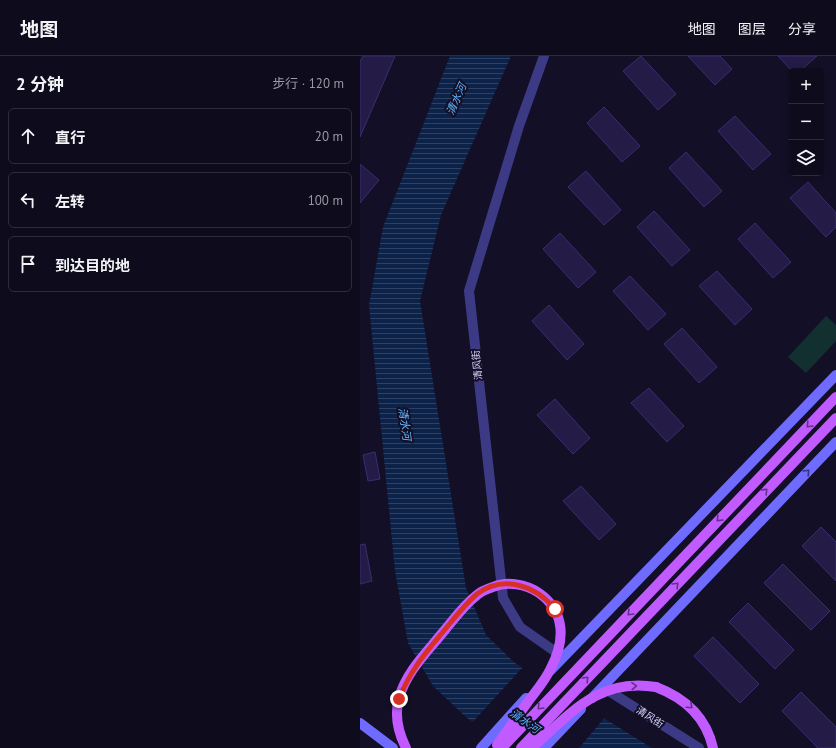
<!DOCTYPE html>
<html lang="zh">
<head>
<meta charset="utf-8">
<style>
  :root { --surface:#0e0b1c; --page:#171425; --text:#f1f3f6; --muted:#9b9ba3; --line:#2e2b3b }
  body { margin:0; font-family:"PT Sans","Noto Sans SC",sans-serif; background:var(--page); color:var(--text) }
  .controls { position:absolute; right:12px; top:12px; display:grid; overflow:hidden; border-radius:6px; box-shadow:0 2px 10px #0003 }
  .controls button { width:36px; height:36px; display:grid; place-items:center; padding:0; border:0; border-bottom:1px solid var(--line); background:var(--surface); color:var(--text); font:20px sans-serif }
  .stop { position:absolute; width:12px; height:12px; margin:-9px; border:3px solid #d93025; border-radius:50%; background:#fff }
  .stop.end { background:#d93025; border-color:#fff; box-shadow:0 1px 4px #0008 }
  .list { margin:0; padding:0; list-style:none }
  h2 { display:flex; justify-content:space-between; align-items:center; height:52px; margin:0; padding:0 16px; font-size:17px }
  h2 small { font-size:13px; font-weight:400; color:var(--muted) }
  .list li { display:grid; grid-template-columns:26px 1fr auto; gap:12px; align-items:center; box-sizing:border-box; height:56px; margin:0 8px 8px; padding:0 8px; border:1px solid var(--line); border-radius:6px }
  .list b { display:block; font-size:15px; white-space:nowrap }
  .list em { font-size:13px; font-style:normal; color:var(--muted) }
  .icon { flex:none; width:22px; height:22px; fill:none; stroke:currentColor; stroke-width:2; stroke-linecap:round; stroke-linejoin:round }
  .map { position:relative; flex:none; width:476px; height:692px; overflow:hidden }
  header { display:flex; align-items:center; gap:24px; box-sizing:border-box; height:56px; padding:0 20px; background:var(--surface); border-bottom:1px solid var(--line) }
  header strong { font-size:19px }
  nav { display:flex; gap:22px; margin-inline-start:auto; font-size:14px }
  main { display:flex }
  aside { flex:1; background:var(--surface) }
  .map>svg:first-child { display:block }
</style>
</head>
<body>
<header>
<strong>地图</strong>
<nav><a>地图</a><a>图层</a><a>分享</a></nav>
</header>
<main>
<aside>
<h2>2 分钟<small>步行 · 120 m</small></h2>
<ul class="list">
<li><svg class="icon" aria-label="ahead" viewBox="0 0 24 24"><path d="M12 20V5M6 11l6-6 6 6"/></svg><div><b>直行</b></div><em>20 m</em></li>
<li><svg class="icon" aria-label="left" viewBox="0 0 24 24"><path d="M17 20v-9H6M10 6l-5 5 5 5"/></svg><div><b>左转</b></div><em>100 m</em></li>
<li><svg class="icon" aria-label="arrive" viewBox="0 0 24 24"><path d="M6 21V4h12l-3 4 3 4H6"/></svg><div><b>到达目的地</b></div></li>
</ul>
</aside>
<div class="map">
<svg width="476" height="692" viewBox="0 0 476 692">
  <defs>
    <pattern id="water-rules" width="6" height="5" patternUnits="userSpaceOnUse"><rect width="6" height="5" fill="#0c2248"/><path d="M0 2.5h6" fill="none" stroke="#2f4163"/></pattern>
  </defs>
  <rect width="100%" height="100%" fill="#130f26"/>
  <path fill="#12302f" d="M466,260L476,269V285L446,317L428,301Z"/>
  <path fill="url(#water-rules)" d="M90,0H151L81,159L60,245L106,532L126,579L155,607L292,692H151L107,662L73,630L48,587L35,515L9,249L23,171Z"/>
  <path fill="#130f26" d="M164,610L245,661L219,692H147L111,668Z"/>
  <g fill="#241b47" stroke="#3b2d73">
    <path d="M3,0H35L0,81V6Z"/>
    <path d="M281,0L316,38L298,54L263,15Z"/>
    <path d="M328,0H360L372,13L355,29Z"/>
    <path d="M418,0H457L440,15H432Z"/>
    <path d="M244,51L280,90L262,106L227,67Z"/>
    <path d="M375,60L411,98L393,114L358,75Z"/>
    <path d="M326,96L362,135L344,151L309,112Z"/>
    <path d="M0,108L19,124L0,147Z"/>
    <path d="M226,115L261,154L244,169L208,131Z"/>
    <path d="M448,126L476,157V171L466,181L430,142Z"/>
    <path d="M294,155L330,194L312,210L277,171Z"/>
    <path d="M395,167L431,206L413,222L378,183Z"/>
    <path d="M200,177L236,216L218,232L183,193Z"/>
    <path d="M357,215L392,253L375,269L339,230Z"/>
    <path d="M270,220L306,258L288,274L253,235Z"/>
    <path d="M189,249L224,288L207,304L172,265Z"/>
    <path d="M322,272L357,311L339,327L304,288Z"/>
    <path d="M289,332L324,370L307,386L271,347Z"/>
    <path d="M195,343L230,382L213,398L177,359Z"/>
    <path d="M15,396L20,423L8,425L3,399Z"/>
    <path d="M221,430L256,468L239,484L203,445Z"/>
    <path d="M461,471L476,486V525L442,490Z"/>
    <path d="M5,488L12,525L0,528V489Z"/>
    <path d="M423,508L470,555L451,574L404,527Z"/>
    <path d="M388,547L434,594L415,613L369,566Z"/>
    <path d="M353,581L399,628L380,647L334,600Z"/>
    <path d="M441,636L476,671V692H458L422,655Z"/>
  </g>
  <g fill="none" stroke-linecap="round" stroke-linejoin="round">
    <path stroke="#3d3a85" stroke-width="10" d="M184,0L159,70L109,235L143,542L160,571L203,601"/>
    <path stroke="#3d3a85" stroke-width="10" d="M244,632L339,692"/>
    <g stroke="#6f6bff" stroke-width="10">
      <path d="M191,614L476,319"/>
      <path d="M232,642L476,386"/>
      <path d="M0,667L33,692"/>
      <path d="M121,692L166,642"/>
      <path d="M184,692L221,653"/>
    </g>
    <g stroke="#c25bff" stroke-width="10">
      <path d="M296,631C325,642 346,661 353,692"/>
      <path d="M161,692L476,362"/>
    </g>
    <g stroke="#c25bff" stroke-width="10">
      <path d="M46,692C38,676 34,660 39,642C46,616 67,596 84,575C94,563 104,549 117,539C121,535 127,533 133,531C147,525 166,528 179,537C206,556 205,585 191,612C185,625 175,636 167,647C157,661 147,675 137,689"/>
      <path d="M142,692L476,341"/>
      <path d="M172,692C210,658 239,621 296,631"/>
    </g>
  </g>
  <defs><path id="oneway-chevron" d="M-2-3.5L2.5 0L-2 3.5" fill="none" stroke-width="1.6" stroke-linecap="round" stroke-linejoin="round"/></defs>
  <g stroke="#623188">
    <use href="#oneway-chevron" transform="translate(449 369) rotate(134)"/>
    <use href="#oneway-chevron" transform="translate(405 435) rotate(-46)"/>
    <use href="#oneway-chevron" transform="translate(359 463) rotate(134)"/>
    <use href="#oneway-chevron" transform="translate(316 529) rotate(-46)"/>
    <use href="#oneway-chevron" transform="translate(270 557) rotate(134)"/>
    <use href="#oneway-chevron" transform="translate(226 623) rotate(-46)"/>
    <use href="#oneway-chevron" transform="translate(274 630) rotate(-3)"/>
    <use href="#oneway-chevron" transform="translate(330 650) rotate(43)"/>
    <use href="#oneway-chevron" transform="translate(180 651) rotate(134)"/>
  </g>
  <use stroke="#38347d" href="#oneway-chevron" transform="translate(447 416) rotate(-46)"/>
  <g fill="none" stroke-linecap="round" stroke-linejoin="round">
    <path stroke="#d93025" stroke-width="5" d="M39,643C50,615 63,600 82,577C93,564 104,549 117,538C144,518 176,530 195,553"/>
  </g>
  <g text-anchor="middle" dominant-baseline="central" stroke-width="4" stroke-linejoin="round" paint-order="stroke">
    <g font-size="10" fill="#d9d4ff" stroke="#130f26">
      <text transform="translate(117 309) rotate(-96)">清风街</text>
      <text transform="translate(290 661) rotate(33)">清风街</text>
    </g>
    <g font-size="11" font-style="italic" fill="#62b6ff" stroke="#130f26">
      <text transform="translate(96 43) rotate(-66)">清水河</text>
      <text transform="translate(45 368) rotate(82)">清水河</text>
      <text transform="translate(165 665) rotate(35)">清水河</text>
    </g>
  </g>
</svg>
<div class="controls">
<button>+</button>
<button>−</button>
<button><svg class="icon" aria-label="layers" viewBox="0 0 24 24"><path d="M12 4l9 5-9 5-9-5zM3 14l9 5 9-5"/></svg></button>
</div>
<div class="stop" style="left:195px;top:553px"></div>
<div class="stop end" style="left:39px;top:643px"></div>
</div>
</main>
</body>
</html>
